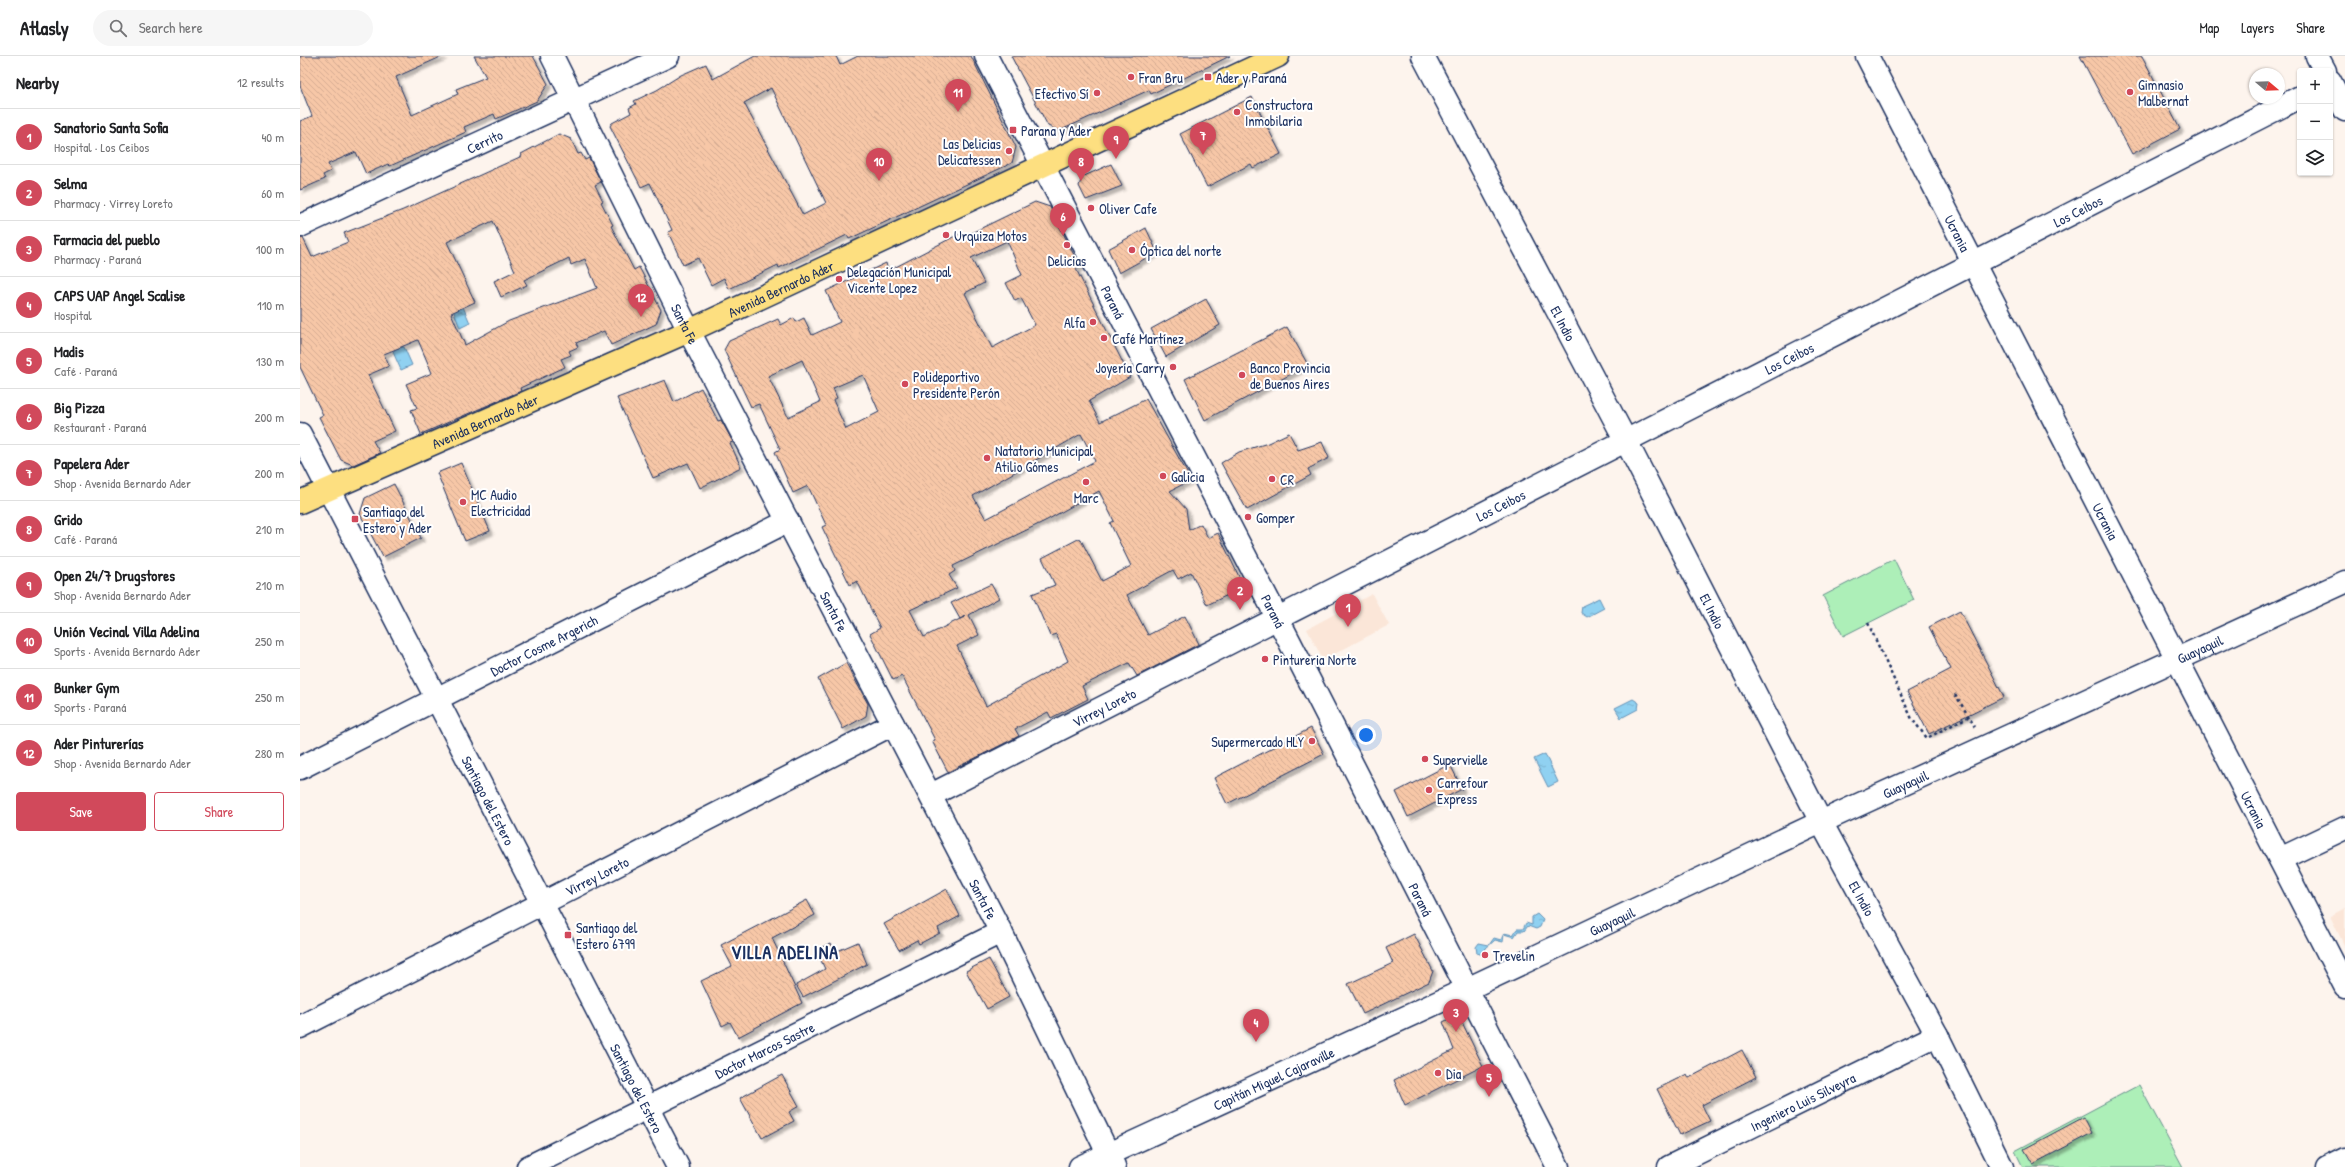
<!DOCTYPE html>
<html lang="en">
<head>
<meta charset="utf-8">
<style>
  :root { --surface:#fff; --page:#f6f6f6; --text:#202124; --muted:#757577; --line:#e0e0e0; --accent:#d1495b }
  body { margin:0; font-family:"Patrick Hand",sans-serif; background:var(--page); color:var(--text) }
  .controls { position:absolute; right:12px; top:12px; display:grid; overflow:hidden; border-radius:4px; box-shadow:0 1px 3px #0004 }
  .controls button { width:36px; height:36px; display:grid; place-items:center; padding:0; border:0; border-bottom:1px solid var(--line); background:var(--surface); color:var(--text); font:20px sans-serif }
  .compass { position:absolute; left:1949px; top:12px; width:36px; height:36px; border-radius:50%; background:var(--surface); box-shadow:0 1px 3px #0004; rotate:109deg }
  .you { position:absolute; left:1066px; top:679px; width:14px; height:14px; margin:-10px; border:3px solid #fff; border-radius:50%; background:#1a73e8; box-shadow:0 0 0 6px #1a73e833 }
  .badge { display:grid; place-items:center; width:26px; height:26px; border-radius:50%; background:var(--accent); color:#fff; font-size:13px; font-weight:700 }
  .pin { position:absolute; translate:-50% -33px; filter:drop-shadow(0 1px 2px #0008) }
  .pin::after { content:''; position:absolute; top:21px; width:14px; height:12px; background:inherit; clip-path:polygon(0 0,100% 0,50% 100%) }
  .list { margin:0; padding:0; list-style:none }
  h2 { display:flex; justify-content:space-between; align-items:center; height:52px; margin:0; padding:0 16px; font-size:17px }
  h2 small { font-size:13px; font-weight:400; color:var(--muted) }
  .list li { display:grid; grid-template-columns:26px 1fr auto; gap:12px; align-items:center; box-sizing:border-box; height:56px; padding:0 16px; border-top:1px solid var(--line) }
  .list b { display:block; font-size:15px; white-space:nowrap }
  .list p { margin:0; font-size:13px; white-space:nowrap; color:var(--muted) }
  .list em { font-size:13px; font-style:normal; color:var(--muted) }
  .actions { display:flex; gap:8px; padding:12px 16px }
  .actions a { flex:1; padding:9px 0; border:1px solid var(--accent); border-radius:4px; text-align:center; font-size:14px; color:var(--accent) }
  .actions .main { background:var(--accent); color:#fff }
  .icon { flex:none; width:22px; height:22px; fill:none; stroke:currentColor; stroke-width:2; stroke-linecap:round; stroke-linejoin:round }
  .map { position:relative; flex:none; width:2045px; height:1111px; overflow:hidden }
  header { display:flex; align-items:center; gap:24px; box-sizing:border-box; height:56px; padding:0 20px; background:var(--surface); border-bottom:1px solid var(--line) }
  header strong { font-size:19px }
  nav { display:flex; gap:22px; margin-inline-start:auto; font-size:14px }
  .search { width:280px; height:36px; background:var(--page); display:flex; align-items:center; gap:10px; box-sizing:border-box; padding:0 14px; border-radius:22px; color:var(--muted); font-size:15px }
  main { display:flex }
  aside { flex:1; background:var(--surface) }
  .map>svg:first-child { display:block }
</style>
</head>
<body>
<header>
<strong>Atlasly</strong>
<div class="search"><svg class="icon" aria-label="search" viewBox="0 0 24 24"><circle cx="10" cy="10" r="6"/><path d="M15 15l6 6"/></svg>Search here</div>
<nav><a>Map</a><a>Layers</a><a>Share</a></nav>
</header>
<main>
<aside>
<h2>Nearby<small>12 results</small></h2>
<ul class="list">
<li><span class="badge">1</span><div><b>Sanatorio Santa Sofia</b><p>Hospital · Los Ceibos</p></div><em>40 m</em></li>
<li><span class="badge">2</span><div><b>Selma</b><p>Pharmacy · Virrey Loreto</p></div><em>60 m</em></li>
<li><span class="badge">3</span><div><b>Farmacia del pueblo</b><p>Pharmacy · Paraná</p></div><em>100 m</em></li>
<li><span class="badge">4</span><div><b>CAPS UAP Angel Scalise</b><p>Hospital</p></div><em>110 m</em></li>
<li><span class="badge">5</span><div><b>Madis</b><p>Café · Paraná</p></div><em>130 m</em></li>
<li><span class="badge">6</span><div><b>Big Pizza</b><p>Restaurant · Paraná</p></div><em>200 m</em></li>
<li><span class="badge">7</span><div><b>Papelera Ader</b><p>Shop · Avenida Bernardo Ader</p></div><em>200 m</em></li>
<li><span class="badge">8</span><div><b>Grido</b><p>Café · Paraná</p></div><em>210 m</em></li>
<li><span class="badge">9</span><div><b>Open 24/7 Drugstores</b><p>Shop · Avenida Bernardo Ader</p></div><em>210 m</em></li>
<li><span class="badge">10</span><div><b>Unión Vecinal Villa Adelina</b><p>Sports · Avenida Bernardo Ader</p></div><em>250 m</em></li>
<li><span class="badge">11</span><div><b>Bunker Gym</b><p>Sports · Paraná</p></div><em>250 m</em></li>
<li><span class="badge">12</span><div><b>Ader Pinturerías</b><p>Shop · Avenida Bernardo Ader</p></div><em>280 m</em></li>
</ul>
<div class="actions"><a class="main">Save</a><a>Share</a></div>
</aside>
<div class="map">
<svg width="2045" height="1111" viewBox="0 0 2045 1111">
  <defs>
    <pattern id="water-ripples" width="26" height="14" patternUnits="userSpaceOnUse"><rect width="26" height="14" fill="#90d1f1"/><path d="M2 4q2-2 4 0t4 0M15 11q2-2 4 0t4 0" fill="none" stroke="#7cb4d1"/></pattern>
    <pattern id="building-back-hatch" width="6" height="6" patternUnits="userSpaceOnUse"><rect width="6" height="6" fill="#f7c7a7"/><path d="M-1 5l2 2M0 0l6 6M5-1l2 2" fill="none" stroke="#d3ab92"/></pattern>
    <filter id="shadow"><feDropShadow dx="3.5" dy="3.5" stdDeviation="1" flood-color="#0004"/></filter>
  </defs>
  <rect width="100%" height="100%" fill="#fdf4ed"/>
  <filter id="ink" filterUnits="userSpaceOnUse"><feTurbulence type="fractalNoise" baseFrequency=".025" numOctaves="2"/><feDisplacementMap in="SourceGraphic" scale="8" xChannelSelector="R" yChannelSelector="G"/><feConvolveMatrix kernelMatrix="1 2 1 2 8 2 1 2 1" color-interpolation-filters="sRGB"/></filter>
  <g filter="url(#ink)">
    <g fill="#fbe6d8">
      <path d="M1072,538L1089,569L1023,604L1007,573Z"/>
      <path d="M2045,852V891L2030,860Z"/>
    </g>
    <g fill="#adefb8" stroke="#648f8b">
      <path d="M1594,503L1614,544L1543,580L1523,540Z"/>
      <path d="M1839,1029L1883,1111H1723L1715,1095Z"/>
    </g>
    <g fill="url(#water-ripples)" stroke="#6190b6">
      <path d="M161,246L170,267L160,272L152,251Z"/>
      <path d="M104,291L112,309L101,314L93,296L95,293Z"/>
      <path d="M1299,542L1304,552L1287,561L1281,557L1282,550Z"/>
      <path d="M1333,643L1339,647L1338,653L1321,662L1315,652Z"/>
      <path d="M1245,698L1258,726L1248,731L1234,703Z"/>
      <path d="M1237,858L1243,864L1240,871L1236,873L1228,870L1224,875H1218L1214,881L1204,878L1203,886L1195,884L1186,892L1183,899L1177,897L1176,891L1179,887L1189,889L1194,882L1201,884L1204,877L1213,879L1217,873H1223L1226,867L1232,869V861Z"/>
    </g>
    <g fill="url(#building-back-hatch)" stroke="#1b2f5e" fill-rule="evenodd" filter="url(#shadow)">
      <path d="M0,0H143L96,21L112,59L158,38L156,33L186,21L174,0H233L248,28L237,45L196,63L194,58L164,71L166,76L90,110L88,108L66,118L56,96L28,108L31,115L23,119L25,123L0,134V65L12,60L0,30Z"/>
      <path d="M455,0H536L540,9L558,0H671L716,91L712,107L549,183L547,179L479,212L478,209L429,233L424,222L411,229L398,202L383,209L368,176L372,174L350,127L341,131L310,70L312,67L331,57L329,52L336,48L334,45L357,34L381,19L406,8L413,23ZM471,32L526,147L503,159L444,47Z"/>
      <path d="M711,0H930L851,38L849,34L759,75L748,70Z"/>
      <path d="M1780,0H1842L1880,73L1832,98Z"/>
      <path d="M952,41L981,98L953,112L951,108L907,131L880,78Z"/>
      <path d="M259,78L271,83L278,98L281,97L285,104L289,102L301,126L295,129L303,145L301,146L313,169L311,170L334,214L339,211L361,254L356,268L311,289L304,275L276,287L278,291L269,295L271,299L261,303L265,311L220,332L221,335L121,378L111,354L117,352L106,328L132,317L118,284L84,298L89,310L68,319L95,375L73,385L80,397L53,409L41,404L19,361L23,359L0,311V182H3L12,201L48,186L44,177L103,154L222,100L221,98ZM193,165L215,215L194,225L201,241L227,229L224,224L269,202L271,209L285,203L297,232L209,265L165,289L151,257L175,246L147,186Z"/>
      <path d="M811,108L822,130L786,144L779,130L782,121Z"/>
      <path d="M735,146L750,151L780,211L776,213L830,321L789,345L800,366L846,343L891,424L870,435L886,453L889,474L901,468L908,482L918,477L944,531L907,549L891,516L878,523L873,514L827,539L848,579L885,560L899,588L837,620L829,607L782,630L788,643L751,662L748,656L715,673L719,680L648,716L632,685L635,684L602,620L593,624L570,578L580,572L557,525L550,529L522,471L526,469L508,430L493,437L475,396L480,393L459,348L451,351L424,294L429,285L478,263L481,269L494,262L496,266L504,262L512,279L540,266L526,235L586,207L588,215L659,178L661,182ZM707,185L722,219L706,227L715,245L721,242L735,269L692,292L665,237L684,227L671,202ZM502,304L520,346L488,361L468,320ZM563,319L579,356L546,373L533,344L537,342L533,332ZM781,378L795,405L686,463L673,440ZM799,435L814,465L810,467L831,510L802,525L780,482L742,502L755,529L732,538L750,580L756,578L768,605L686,650L657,590L679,579L669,559L699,542L691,528L651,547L660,563L666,560L624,581L610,554L657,532L649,519L655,515L653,510L747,464Z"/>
      <path d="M846,172L857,196L819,217L808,193Z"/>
      <path d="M906,243L920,269L866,301L851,273Z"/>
      <path d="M987,271L1008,309L905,364L885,323Z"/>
      <path d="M365,324L374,346L401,332L418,365L421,364L433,386L430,387L441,411L400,432L388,407L353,422L317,342Z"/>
      <path d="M989,377L998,394L1022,386L1029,402L1008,413L1011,419L947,454L921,407L939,396L968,387Z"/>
      <path d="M161,407L190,475L165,485L137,417Z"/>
      <path d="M94,428L121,482L83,501L60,458L65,442Z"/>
      <path d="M1660,555L1704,641L1629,678L1607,636L1651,613L1629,571Z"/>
      <path d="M546,607L568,648L566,660L543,673L518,623Z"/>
      <path d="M1011,672L1024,698L927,748L914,722Z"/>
      <path d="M1150,708L1162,733L1108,761L1096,736Z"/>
      <path d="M647,833L660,860L638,872L640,877L619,888L617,884L599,894L584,868Z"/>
      <path d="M507,844L515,859L472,882L502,947L438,981L430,966L422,970L401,925L432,910L421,889Z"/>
      <path d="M1114,878L1133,915L1129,926L1063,958L1048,928L1093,907L1086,892Z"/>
      <path d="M558,886L567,908L503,941L496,929L525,913L516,894L531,887L535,896Z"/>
      <path d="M689,903L709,941L687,953L666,915Z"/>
      <path d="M1155,960L1161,964L1183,1010L1105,1049L1094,1024L1154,994L1143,966Z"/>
      <path d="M1442,994L1456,1021L1402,1049L1410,1065L1380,1079L1357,1033L1387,1018L1389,1022Z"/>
      <path d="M482,1019L499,1050L489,1056L494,1065L462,1082L440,1042Z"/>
      <path d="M1784,1061L1792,1077L1733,1108L1724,1093Z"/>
    </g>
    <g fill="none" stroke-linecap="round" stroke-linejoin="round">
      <g stroke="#1b2f5e" stroke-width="25">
        <g id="minor">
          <path id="s1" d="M252,0L389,275L701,876L814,1110"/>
          <path id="s2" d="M686,0L978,563L1258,1111"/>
          <path id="s3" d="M1123,0L1326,385L1521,766L1637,979L1702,1111"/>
          <path id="s4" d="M1567,0L2045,930"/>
          <path d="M2017,0L2025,15"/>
          <path d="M2030,25L2045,54"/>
          <path id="s5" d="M0,170L368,0"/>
          <path id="s6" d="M0,378L378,1111"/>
          <path id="s7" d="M0,712L488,465"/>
          <path id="s8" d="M631,739L2000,41"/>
          <path d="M1980,803L2045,772"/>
          <path id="s9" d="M0,971L593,668"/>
          <path id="s10" d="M228,1111L701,876"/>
          <path id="s11" d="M780,1111L1167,933L1521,766L2045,526"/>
          <path id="s12" d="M1369,1111L1637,979"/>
          <path d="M2027,1111L2045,1102"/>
        </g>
      </g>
      <g stroke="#1b2f5e" stroke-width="25">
        <g id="major">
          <path id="s13" d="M0,446L389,275L978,0"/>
        </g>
      </g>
      <g stroke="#1b2f5e" stroke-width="2.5" stroke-dasharray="3 3" stroke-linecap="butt">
        <path d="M1568,567L1612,663L1627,682L1668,661"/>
        <path d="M1655,638L1675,671"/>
      </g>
      <use href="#minor" stroke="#fff" stroke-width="22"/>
      <use href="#major" stroke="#fddf80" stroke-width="22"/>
    </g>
  </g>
  <g fill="#d1495b" stroke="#fff" stroke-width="1.5">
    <circle cx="831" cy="21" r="4"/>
    <rect x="904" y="17" width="8" height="8" rx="2"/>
    <circle cx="1830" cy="36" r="4"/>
    <circle cx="797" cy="37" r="4"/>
    <circle cx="937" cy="56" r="4"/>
    <rect x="709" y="70" width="8" height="8" rx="2"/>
    <circle cx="709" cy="95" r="4"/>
    <circle cx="791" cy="152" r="4"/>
    <circle cx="646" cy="179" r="4"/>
    <circle cx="767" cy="189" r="4"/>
    <circle cx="832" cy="194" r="4"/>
    <circle cx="539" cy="223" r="4"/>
    <circle cx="793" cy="266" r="4"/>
    <circle cx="804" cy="282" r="4"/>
    <circle cx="873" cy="311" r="4"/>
    <circle cx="942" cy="319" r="4"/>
    <circle cx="605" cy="328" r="4"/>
    <circle cx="687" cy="402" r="4"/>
    <circle cx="863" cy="420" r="4"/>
    <circle cx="972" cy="423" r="4"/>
    <circle cx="786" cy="426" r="4"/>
    <circle cx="163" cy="446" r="4"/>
    <circle cx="948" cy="461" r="4"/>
    <rect x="51" y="459" width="8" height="8" rx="2"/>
    <circle cx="965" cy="603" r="4"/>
    <circle cx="1012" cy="685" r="4"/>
    <circle cx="1125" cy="703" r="4"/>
    <circle cx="1129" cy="734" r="4"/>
    <rect x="264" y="875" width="8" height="8" rx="2"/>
    <circle cx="1185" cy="899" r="4"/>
    <circle cx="1138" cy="1017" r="4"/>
  </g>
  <g text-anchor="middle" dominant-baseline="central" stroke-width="4" stroke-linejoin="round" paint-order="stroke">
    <g font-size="14" fill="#1b2f5e" stroke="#fff" text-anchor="start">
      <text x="839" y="21">Fran Bru</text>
      <text x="916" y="21">Ader y Paraná</text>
      <text x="1838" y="28">Gimnasio<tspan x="1838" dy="16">Malbernat</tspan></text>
      <text x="789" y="37" text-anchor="end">Efectivo Sí</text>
      <text x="945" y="48">Constructora<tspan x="945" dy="16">Inmobilaria</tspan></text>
      <text x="721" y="74">Parana y Ader</text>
      <text x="701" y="87" text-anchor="end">Las Delicias<tspan x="701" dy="16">Delicatessen</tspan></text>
      <text x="799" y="152">Oliver Cafe</text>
      <text x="654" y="179">Urquiza Motos</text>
      <text x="840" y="194">Óptica del norte</text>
      <text x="767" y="204" text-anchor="middle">Delicias</text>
      <text x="547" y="215">Delegación Municipal<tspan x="547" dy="16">Vicente Lopez</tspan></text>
      <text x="785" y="266" text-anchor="end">Alfa</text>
      <text x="812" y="282">Café Martínez</text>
      <text x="865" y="311" text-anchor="end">Joyería Carry</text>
      <text x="950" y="311">Banco Provincia<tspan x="950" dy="16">de Buenos Aires</tspan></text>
      <text x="613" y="320">Polideportivo<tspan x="613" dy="16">Presidente Perón</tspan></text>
      <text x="695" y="394">Natatorio Municipal<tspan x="695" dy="16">Atilio Gómes</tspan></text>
      <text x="871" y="420">Galicia</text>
      <text x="980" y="423">CR</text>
      <text x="171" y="438">MC Audio<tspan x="171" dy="16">Electricidad</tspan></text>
      <text x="786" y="441" text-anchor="middle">Marc</text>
      <text x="63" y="455">Santiago del<tspan x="63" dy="16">Estero y Ader</tspan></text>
      <text x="956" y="461">Gomper</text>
      <text x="973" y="603">Pintureria Norte</text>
      <text x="1004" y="685" text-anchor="end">Supermercado HLY</text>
      <text x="1133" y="703">Supervielle</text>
      <text x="1137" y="726">Carrefour<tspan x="1137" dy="16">Express</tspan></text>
      <text x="276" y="871">Santiago del<tspan x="276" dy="16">Estero 6799</tspan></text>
      <text x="1193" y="899">Trevelin</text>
      <text x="1146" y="1017">Dia</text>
    </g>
    <g font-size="14" fill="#1b2f5e" stroke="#fff">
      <text stroke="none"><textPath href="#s5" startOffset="203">Cerrito</textPath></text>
      <text stroke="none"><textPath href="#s8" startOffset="1287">Los Ceibos</textPath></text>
      <text stroke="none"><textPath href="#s4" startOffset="199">Ucrania</textPath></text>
      <text stroke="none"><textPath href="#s13" startOffset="526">Avenida Bernardo Ader</textPath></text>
      <text stroke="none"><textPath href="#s2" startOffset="277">Paraná</textPath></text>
      <text stroke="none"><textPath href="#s1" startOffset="299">Santa Fe</textPath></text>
      <text stroke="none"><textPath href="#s3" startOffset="302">El Indio</textPath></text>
      <text stroke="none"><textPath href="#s8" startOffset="963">Los Ceibos</textPath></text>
      <text stroke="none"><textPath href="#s13" startOffset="202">Avenida Bernardo Ader</textPath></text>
      <text stroke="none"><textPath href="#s8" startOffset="639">Los Ceibos</textPath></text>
      <text stroke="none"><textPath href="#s4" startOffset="523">Ucrania</textPath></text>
      <text stroke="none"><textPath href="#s1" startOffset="623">Santa Fe</textPath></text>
      <text stroke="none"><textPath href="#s2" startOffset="625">Paraná</textPath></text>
      <text stroke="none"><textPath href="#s3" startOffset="626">El Indio</textPath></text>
      <text stroke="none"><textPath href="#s7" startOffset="273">Doctor Cosme Argerich</textPath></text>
      <text stroke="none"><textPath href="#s11" startOffset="1234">Guayaquil</textPath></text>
      <text stroke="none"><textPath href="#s8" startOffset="194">Virrey Loreto</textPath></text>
      <text stroke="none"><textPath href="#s11" startOffset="910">Guayaquil</textPath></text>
      <text stroke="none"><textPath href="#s6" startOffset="412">Santiago del Estero</textPath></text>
      <text stroke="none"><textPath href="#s4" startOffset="847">Ucrania</textPath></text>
      <text stroke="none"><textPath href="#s9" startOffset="333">Virrey Loreto</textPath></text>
      <text stroke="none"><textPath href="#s1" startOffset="947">Santa Fe</textPath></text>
      <text stroke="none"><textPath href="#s3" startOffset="950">El Indio</textPath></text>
      <text stroke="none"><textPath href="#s2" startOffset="949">Paraná</textPath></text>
      <text stroke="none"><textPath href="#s11" startOffset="586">Guayaquil</textPath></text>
      <text stroke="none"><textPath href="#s10" startOffset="264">Doctor Marcos Sastre</textPath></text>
      <text stroke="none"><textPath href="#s11" startOffset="213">Capitán Miguel Cajaraville</textPath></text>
      <text stroke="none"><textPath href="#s6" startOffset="736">Santiago del Estero</textPath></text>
      <text stroke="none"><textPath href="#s12" startOffset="149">Ingeniero Luis Silveyra</textPath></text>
    </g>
    <g font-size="18" font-weight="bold" letter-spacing="1" fill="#1b2f5e" stroke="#fff">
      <text x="485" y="896">VILLA ADELINA</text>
    </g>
  </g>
</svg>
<div class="controls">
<button>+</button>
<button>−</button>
<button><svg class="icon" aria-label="layers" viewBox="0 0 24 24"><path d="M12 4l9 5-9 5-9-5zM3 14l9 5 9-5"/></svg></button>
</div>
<svg class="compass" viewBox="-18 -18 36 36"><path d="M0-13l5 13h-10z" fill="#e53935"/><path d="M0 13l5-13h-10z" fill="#757577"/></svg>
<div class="you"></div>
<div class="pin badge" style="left:1048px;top:571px">1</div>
<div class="pin badge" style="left:940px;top:554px">2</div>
<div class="pin badge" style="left:1156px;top:976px">3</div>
<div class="pin badge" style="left:956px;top:986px">4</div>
<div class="pin badge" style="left:1189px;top:1041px">5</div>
<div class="pin badge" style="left:763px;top:180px">6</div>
<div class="pin badge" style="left:903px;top:99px">7</div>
<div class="pin badge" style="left:781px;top:125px">8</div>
<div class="pin badge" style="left:816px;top:103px">9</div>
<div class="pin badge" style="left:579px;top:125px">10</div>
<div class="pin badge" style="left:658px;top:56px">11</div>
<div class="pin badge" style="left:341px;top:261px">12</div>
</div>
</main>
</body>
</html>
